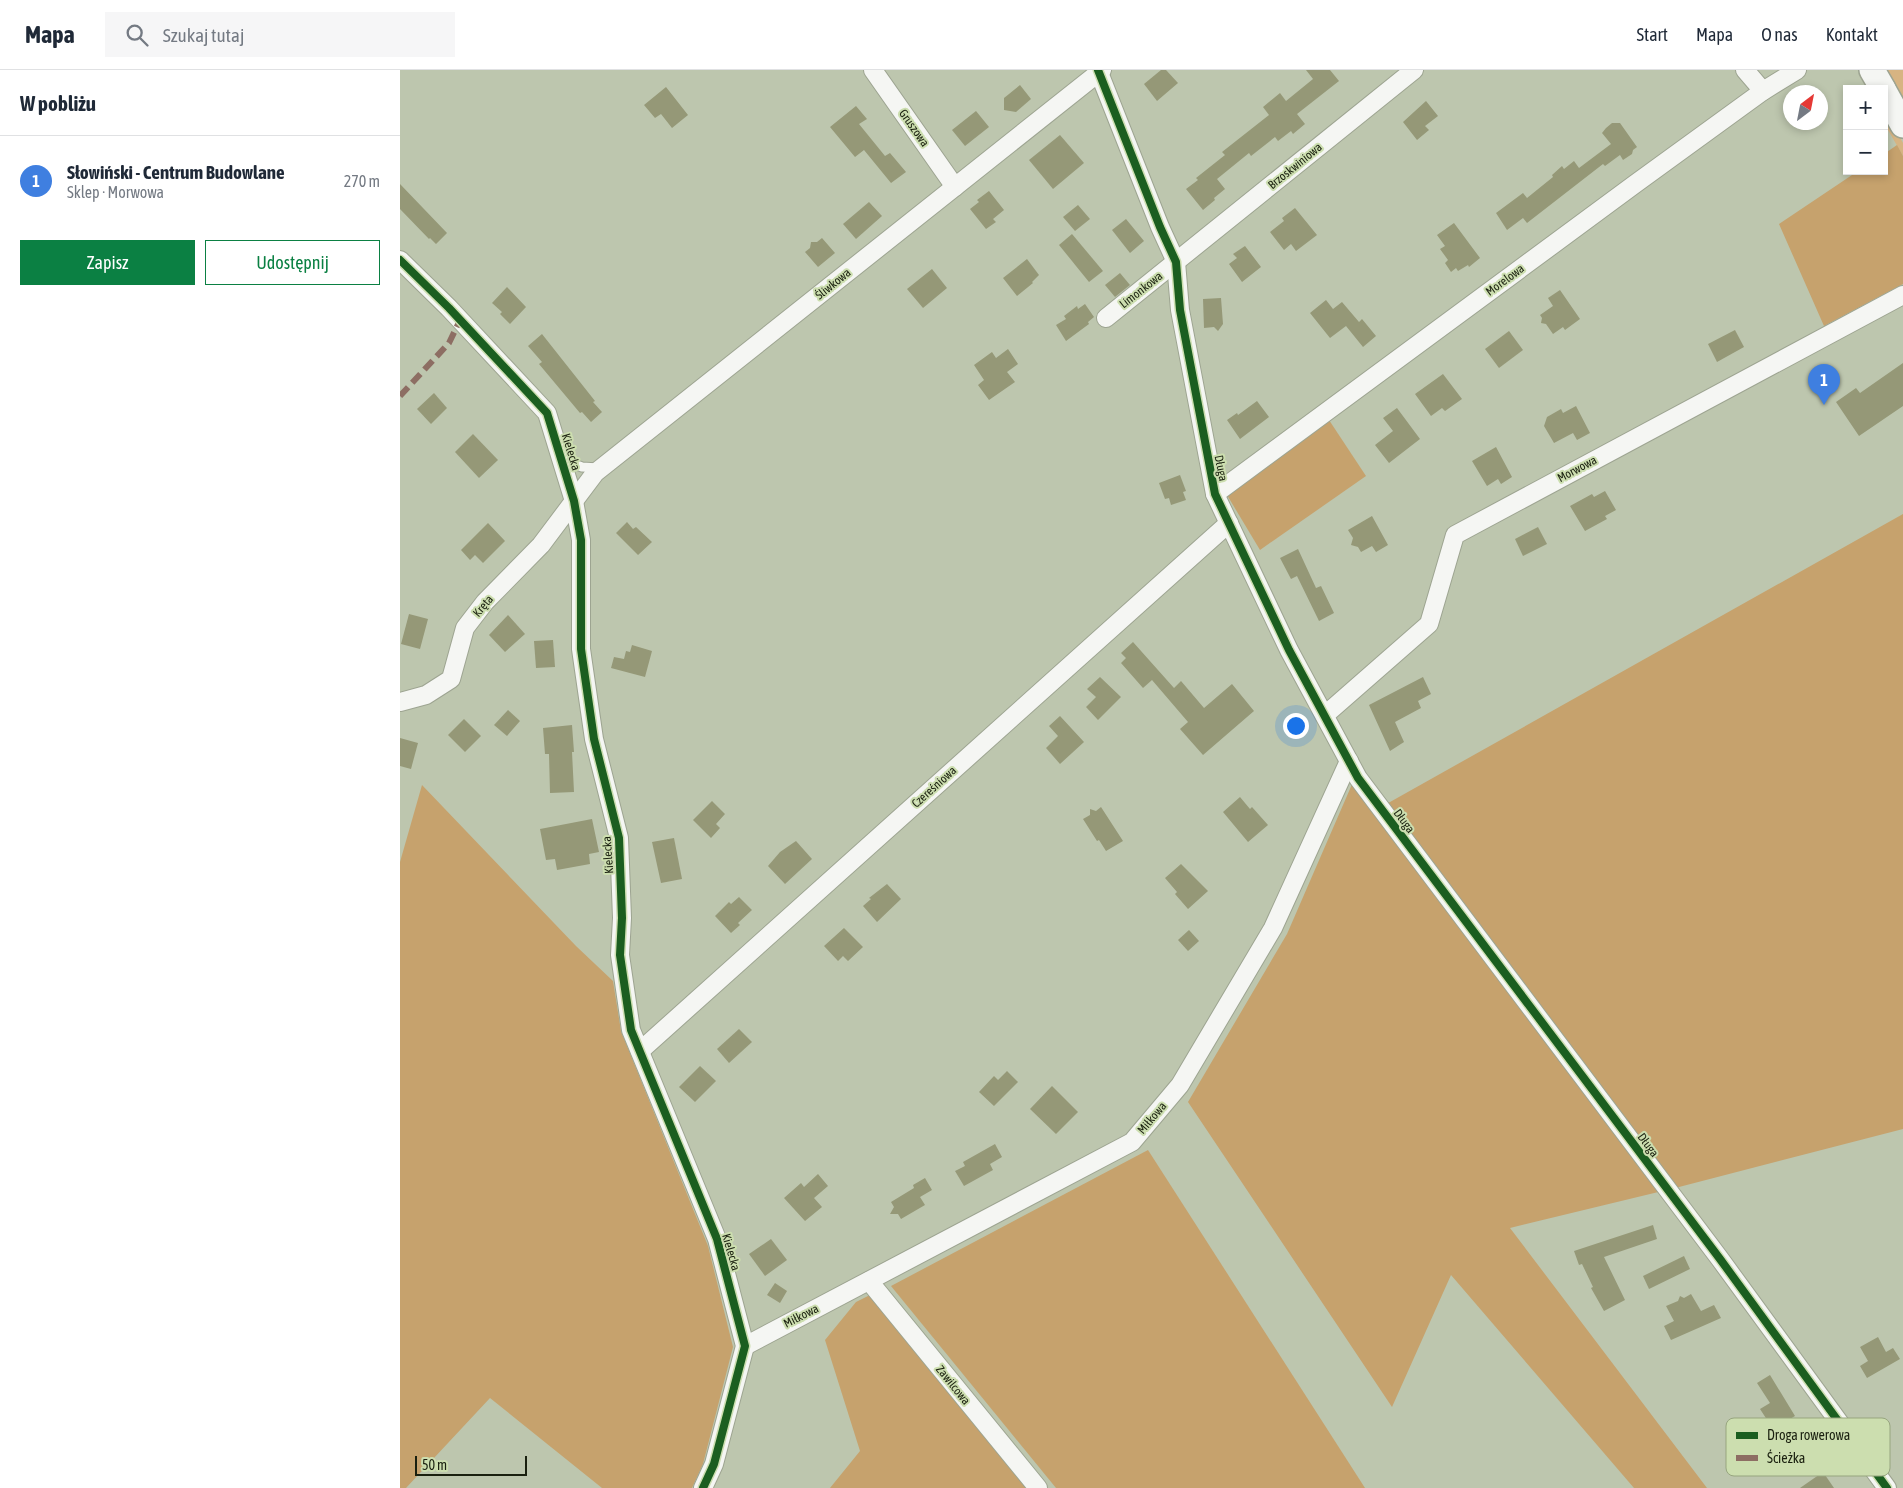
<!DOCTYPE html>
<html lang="pl">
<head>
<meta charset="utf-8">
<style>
  :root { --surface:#fff; --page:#f6f6f7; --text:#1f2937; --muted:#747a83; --line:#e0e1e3; --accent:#0b8043 }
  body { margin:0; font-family:"Asap Condensed",sans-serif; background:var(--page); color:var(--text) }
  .controls { position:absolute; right:15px; top:15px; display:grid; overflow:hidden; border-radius:0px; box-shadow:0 2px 8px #0003 }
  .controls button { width:45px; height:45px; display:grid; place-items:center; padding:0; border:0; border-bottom:1px solid var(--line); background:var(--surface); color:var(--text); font:25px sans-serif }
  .compass { position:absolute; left:1383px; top:15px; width:45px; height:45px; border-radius:50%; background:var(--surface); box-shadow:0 2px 8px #0003; rotate:32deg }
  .scale { position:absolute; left:15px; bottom:12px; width:112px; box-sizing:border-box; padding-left:5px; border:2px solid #1a200f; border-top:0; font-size:14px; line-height:18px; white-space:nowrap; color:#1a200f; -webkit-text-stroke:4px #ccdeaf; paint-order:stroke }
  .you { position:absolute; left:895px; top:655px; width:18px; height:18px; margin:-12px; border:4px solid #fff; border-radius:50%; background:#1a73e8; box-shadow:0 0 0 8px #1a73e833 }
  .badge { display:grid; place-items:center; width:32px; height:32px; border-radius:50%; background:var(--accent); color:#fff; font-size:16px; font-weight:700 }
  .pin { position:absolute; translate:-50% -41px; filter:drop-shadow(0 1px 2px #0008) }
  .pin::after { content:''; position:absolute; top:26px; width:18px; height:15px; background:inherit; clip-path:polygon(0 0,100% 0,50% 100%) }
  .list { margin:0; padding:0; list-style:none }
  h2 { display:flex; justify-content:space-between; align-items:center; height:65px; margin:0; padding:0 20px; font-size:21px }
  h2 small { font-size:16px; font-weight:400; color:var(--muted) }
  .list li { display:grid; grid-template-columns:32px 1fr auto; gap:15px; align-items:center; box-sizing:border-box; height:90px; padding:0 20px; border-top:1px solid var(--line) }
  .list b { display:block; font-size:19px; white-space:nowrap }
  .list p { margin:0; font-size:16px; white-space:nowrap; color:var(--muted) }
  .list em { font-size:16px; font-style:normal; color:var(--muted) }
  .actions { display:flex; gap:10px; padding:15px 20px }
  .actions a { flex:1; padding:11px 0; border:1px solid var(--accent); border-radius:0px; text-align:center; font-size:18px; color:var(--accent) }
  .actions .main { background:var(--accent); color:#fff }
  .icon { flex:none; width:28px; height:28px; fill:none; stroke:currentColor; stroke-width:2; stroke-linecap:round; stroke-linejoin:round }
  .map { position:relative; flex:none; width:1503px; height:1418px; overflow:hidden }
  header { display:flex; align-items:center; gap:30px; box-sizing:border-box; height:70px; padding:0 25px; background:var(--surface); border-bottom:1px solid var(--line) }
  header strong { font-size:24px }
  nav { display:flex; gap:28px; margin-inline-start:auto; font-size:18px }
  .search { width:350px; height:45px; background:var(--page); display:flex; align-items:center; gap:12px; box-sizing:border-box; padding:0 18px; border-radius:0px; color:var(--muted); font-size:19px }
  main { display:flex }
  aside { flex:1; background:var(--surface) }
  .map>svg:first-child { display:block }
</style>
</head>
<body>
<header>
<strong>Mapa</strong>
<div class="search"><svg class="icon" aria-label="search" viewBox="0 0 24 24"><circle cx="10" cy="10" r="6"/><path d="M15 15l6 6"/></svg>Szukaj tutaj</div>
<nav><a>Start</a><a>Mapa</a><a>O nas</a><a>Kontakt</a></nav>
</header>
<main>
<aside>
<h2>W pobliżu<small></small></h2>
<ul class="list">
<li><span class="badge" style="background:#3f7fe0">1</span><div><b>Słowiński - Centrum Budowlane</b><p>Sklep · Morwowa</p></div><em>270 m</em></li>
</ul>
<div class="actions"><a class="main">Zapisz</a><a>Udostępnij</a></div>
</aside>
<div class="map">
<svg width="1503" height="1418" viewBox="0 0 1503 1418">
  <rect width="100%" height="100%" fill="#bdc6ae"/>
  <g fill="#d7b482">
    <path d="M1481,0H1503V37Z"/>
    <path d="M1484,39L1503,73V86L1484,53Z"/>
  </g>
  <g fill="#c6a26d">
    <path d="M1497,75L1503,86V214L1424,256L1379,154L1458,101H1484V84Z"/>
    <path d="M929,350L966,406L860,480L827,425Z"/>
    <path d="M1503,444V1059L1279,1117L1110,1158L1307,1418H1234L1051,1205L992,1337L788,1032L887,864L953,712L974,741Z"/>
    <path d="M22,715L176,876L213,911L221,961L308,1176L333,1277L303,1394L292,1418H202L90,1328L6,1418H0V792Z"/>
    <path d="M748,1080L965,1418H656L491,1216Z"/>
    <path d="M470,1225L629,1418H430L460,1381L425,1270L456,1232Z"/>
  </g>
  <g fill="#959877">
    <path d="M761,0H766L778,13L757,31L744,14Z"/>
    <path d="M906,0H930L939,11L897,44L905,54L893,64L891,61L878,71L875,67L851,86L849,83L817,109L825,119L814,128L815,130L803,140L786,119L798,110L796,108L825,85L822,82L869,45L863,37L880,23L886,31L913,9Z"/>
    <path d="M620,15L631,29L616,42L604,40V28Z"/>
    <path d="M266,17L288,45L272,58L261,44L255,48L244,35Z"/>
    <path d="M1026,31L1038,46L1025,56L1029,60L1017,70L1003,52Z"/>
    <path d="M456,36L467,49L459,54L485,86L490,83L506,102L491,113L464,80L455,87L430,57Z"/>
    <path d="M576,41L589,57L565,76L552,60Z"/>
    <path d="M1212,53H1220L1237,77L1233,80L1232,84L1223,90L1220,85L1205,96L1203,94L1127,153L1123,148L1107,160L1096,143L1123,123L1127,128L1153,107L1152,105L1162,96L1164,99L1174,91L1179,98L1211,74L1202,63L1206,58Z"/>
    <path d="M660,65L684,93L653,119L629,90Z"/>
    <path d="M0,114L47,163L36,174L30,168L29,169L0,139Z"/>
    <path d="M589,121L604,140L593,149L596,152L586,159L570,139L579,132L577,130Z"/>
    <path d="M469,132L482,146L456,169L443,154Z"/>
    <path d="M678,135L690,149L675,161L663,147Z"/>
    <path d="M895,138L917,165L896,181L891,174L884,180L870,162L884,151L882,148Z"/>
    <path d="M726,149L744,171L730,183L712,160Z"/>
    <path d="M1054,153L1080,188L1069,197L1068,195L1058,201L1056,198L1051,202L1045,193L1048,190L1040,179L1045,176L1037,165Z"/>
    <path d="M672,164L703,201L689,212L659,175Z"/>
    <path d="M422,168L435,183L418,197L405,182L410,178L411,172H417Z"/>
    <path d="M845,176L861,197L842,212L829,194L837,188L833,184Z"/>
    <path d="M627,189L639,205L632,212L633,213L617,226L603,208Z"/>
    <path d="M532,199L547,218L523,238L507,219Z"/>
    <path d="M720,203L730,215L715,227L705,215Z"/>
    <path d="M107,217L126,237L110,254L100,244L102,242L92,233Z"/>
    <path d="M1160,220L1180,249L1165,260L1163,257L1153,264L1146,254L1141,253L1142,248L1140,245L1153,236L1148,228Z"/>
    <path d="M821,228L823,254L818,261L814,257L804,258L803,229Z"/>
    <path d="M926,230L933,239L942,232L959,252L962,249L976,266L963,277L946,256L930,268L910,243Z"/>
    <path d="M685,234L694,247L688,252L689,254L666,271L656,255L666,249L664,246L677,236L678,239Z"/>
    <path d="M1335,260L1344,277L1317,292L1308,274Z"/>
    <path d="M1109,261L1123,280L1099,298L1085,279Z"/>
    <path d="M142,264L195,331L193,332L202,342L191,352L182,342L180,343L139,294L142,292L128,276Z"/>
    <path d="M608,279L618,294L607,302L615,312L589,330L578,315L584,310L574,295L592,282L596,288Z"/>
    <path d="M1503,293V336L1459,366L1436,332L1456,318L1460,323Z"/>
    <path d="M1043,304L1062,329L1045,341L1042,338L1031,346L1015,324Z"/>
    <path d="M34,323L47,338L31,354L17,339Z"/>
    <path d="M857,331L869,347L840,369L827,350L837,343L838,345Z"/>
    <path d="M1176,336L1190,363L1177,370L1173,363L1154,373L1144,356L1147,347L1161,339L1163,343Z"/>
    <path d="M997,338L1020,369L989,393L975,375L993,361L983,348Z"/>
    <path d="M73,364L98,390L79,408L55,382Z"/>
    <path d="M1096,377L1112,407L1101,414L1098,409L1087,416L1072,391Z"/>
    <path d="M780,405L786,421L783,422L786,430L771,435L769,428L765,429L759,413Z"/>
    <path d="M1205,421L1216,440L1205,446L1207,449L1185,461L1170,436L1192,424L1194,427Z"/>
    <path d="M972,446L988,475L976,482L972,476L961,482L958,477L951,475L953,468L948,460Z"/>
    <path d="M227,452L233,459L236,457L252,472L238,485L216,463Z"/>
    <path d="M88,453L105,471L83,493L75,485L70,490L61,480Z"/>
    <path d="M1138,457L1147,474L1123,486L1115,469Z"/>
    <path d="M898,479L916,518L921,516L934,543L919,551L897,506L891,509L880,488Z"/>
    <path d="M9,544L28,549L20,579L1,574Z"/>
    <path d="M108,545L125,564L105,582L89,565Z"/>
    <path d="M153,570L155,597L136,598L134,571Z"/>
    <path d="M733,572L774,618L781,611L804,638L832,614L854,641L803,685L780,659L788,652L752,610L743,618L721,593L726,588L721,583Z"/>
    <path d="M232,575L252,581L245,607L211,598L214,587L224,589L226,581L230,582Z"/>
    <path d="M700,607L721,627L698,650L686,637L696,627L687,619Z"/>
    <path d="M1023,607L1031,624L1018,631L1021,638L995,652L1004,672L990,681L969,635Z"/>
    <path d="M108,640L120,651L107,666L94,655Z"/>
    <path d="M660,646L684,672L660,694L646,678L658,666L649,656Z"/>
    <path d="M64,649L81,666L65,682L48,665Z"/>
    <path d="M172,655L174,682H172L174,722L150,723L149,684H145L143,658Z"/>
    <path d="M0,668L18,673L11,699L0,696Z"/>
    <path d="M840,727L850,739L852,737L868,755L848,772L823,742Z"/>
    <path d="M312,731L325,744L316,754L320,758L311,768L293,750Z"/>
    <path d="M701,737L723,771L706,781L699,770L697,771L683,749L690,745V739L696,741Z"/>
    <path d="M192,749L199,782L189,784L190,794L157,800L155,789L146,790L140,759Z"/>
    <path d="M274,768L282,809L261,813L252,772Z"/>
    <path d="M396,771L412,789L385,814L368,796L380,782Z"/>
    <path d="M781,794L808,821L788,839L775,824L777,822L765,808Z"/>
    <path d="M487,814L501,829L477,852L463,836L471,829L469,828Z"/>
    <path d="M339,827L352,840L338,853L340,855L331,863L315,846L329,832L331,834Z"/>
    <path d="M444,858L463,877L448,891L443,886L438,891L424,876Z"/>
    <path d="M789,860L799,871L788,881L778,870Z"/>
    <path d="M339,959L352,972L329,993L317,979Z"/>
    <path d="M300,996L316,1011L295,1032L279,1017Z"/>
    <path d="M607,1001L618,1012L594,1036L579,1022L594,1006L598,1010Z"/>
    <path d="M652,1016L678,1042L656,1064L630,1039Z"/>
    <path d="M595,1074L602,1087L590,1094L593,1100L564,1116L555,1101L565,1096L563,1092Z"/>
    <path d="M418,1104L428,1116L414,1128L422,1137L405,1151L384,1128L401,1113L404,1117Z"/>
    <path d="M525,1108L532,1120L520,1127L525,1135L501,1149L498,1144H490L494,1137L491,1132L514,1118L513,1115Z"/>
    <path d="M1253,1155L1257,1169L1204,1187L1225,1230L1204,1241L1191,1218L1193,1217L1182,1194L1179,1195L1174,1181Z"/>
    <path d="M371,1169L387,1190L365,1206L349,1184Z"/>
    <path d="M1284,1186L1290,1199L1249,1219L1243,1206Z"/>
    <path d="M375,1213L387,1221L380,1233L367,1225Z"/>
    <path d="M1291,1224L1301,1241L1314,1235L1321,1248L1271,1270L1264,1256L1274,1251L1266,1236L1278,1231L1280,1226L1284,1228Z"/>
    <path d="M1478,1267L1486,1282L1493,1278L1500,1289L1467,1308L1460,1296L1468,1291L1460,1277Z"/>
    <path d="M1370,1305L1395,1346L1373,1359L1360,1339L1370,1333L1357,1313Z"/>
    <path d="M1423,1402L1434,1418H1400Z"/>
  </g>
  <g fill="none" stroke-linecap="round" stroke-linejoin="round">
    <g stroke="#9da491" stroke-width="11">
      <path id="lane" d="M161,389L182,397L199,398"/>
    </g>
    <g stroke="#9da491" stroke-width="20">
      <g id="street">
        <path d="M473,0L555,117"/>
        <path d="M698,0L760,157L776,192L780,240L815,424L889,580L958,708L1320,1189L1487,1418"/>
        <path d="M1345,0L1363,21"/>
        <path d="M0,190L49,238L147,343L174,431L181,470V579L194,669L219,768L222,848L220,885L231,960L317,1169L345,1276L314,1394L303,1418"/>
        <path d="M706,248L1014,0"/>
        <path d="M815,424L1235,114L1363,21L1397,0"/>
        <path d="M0,632L26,625L51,609L65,558L85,532L141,475L195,403L702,0"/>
        <path d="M925,645L1029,554L1055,465L1503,225"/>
        <path d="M240,981L829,453"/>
        <path d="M469,1211L638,1418"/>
        <path d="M345,1276L732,1072L780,1015L873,858L949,691"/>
      </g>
    </g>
    <g stroke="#9da491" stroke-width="28">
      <g id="secondary">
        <path d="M1472,0L1483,19"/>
        <path d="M1484,21L1503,55"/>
      </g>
    </g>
    <use href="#lane" stroke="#f5f6f3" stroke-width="9"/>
    <use href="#street" stroke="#f5f6f3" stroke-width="18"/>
    <use href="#secondary" stroke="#f5f6f3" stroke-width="25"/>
    <path stroke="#8d6e63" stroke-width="6" stroke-dasharray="12 6" stroke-linecap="butt" d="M0,326L49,273L60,250"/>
    <g stroke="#ccdeaf" stroke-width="11">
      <g id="cycleway">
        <path d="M698,0L760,157L776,192L780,240L815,424L889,580L958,708L1320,1189L1487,1418"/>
        <path d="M0,190L49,238L147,343L174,431L181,470V579L194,669L219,768L222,848L220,885L231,960L317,1169L345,1276L314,1394L303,1418"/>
      </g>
    </g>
    <use href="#cycleway" stroke="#1b5e20" stroke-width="8"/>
  </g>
  <g text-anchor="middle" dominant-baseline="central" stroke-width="4" stroke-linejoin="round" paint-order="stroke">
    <g font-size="12" fill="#1a200f" stroke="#ccdeaf">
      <text transform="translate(514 58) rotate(55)">Gruszowa</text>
      <text transform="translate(895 96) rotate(-39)">Brzoskwiniowa</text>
      <text transform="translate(1105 210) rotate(-36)">Morelowa</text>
      <text transform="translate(433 214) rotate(-39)">Śliwkowa</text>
      <text transform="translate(741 220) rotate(-38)">Limonkowa</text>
      <text transform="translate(171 382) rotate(73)">Kielecka</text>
      <text transform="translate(821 398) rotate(79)">Długa</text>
      <text transform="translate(1177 399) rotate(-28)">Morwowa</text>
      <text transform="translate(83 536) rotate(-50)">Kręta</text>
      <text transform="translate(534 717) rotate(-42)">Czereśniowa</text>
      <text transform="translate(1004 751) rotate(53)">Długa</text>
      <text transform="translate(208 785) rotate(-94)">Kielecka</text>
      <text transform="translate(752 1048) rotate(-50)">Miłkowa</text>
      <text transform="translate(1248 1075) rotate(53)">Długa</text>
      <text transform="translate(331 1182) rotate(74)">Kielecka</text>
      <text transform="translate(401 1246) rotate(-27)">Miłkowa</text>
      <text transform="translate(553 1315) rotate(51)">Zawilcowa</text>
    </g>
  </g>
  <rect x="1326" y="1348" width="164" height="58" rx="8" fill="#ccdeaf" stroke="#97a57f" stroke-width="1"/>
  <rect x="1336" y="1362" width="22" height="7" fill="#1b5e20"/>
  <rect x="1336" y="1385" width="22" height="6" fill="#8d6e63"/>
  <g font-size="14" fill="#1a200f">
    <text x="1367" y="1370">Droga rowerowa</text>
    <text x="1367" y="1393">Ścieżka</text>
  </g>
</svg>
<div class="controls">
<button>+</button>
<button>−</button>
</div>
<svg class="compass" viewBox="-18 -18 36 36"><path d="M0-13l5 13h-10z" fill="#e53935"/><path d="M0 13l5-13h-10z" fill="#747a83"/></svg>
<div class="scale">50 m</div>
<div class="you"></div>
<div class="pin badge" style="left:1424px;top:335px;background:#3f7fe0">1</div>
</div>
</main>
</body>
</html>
